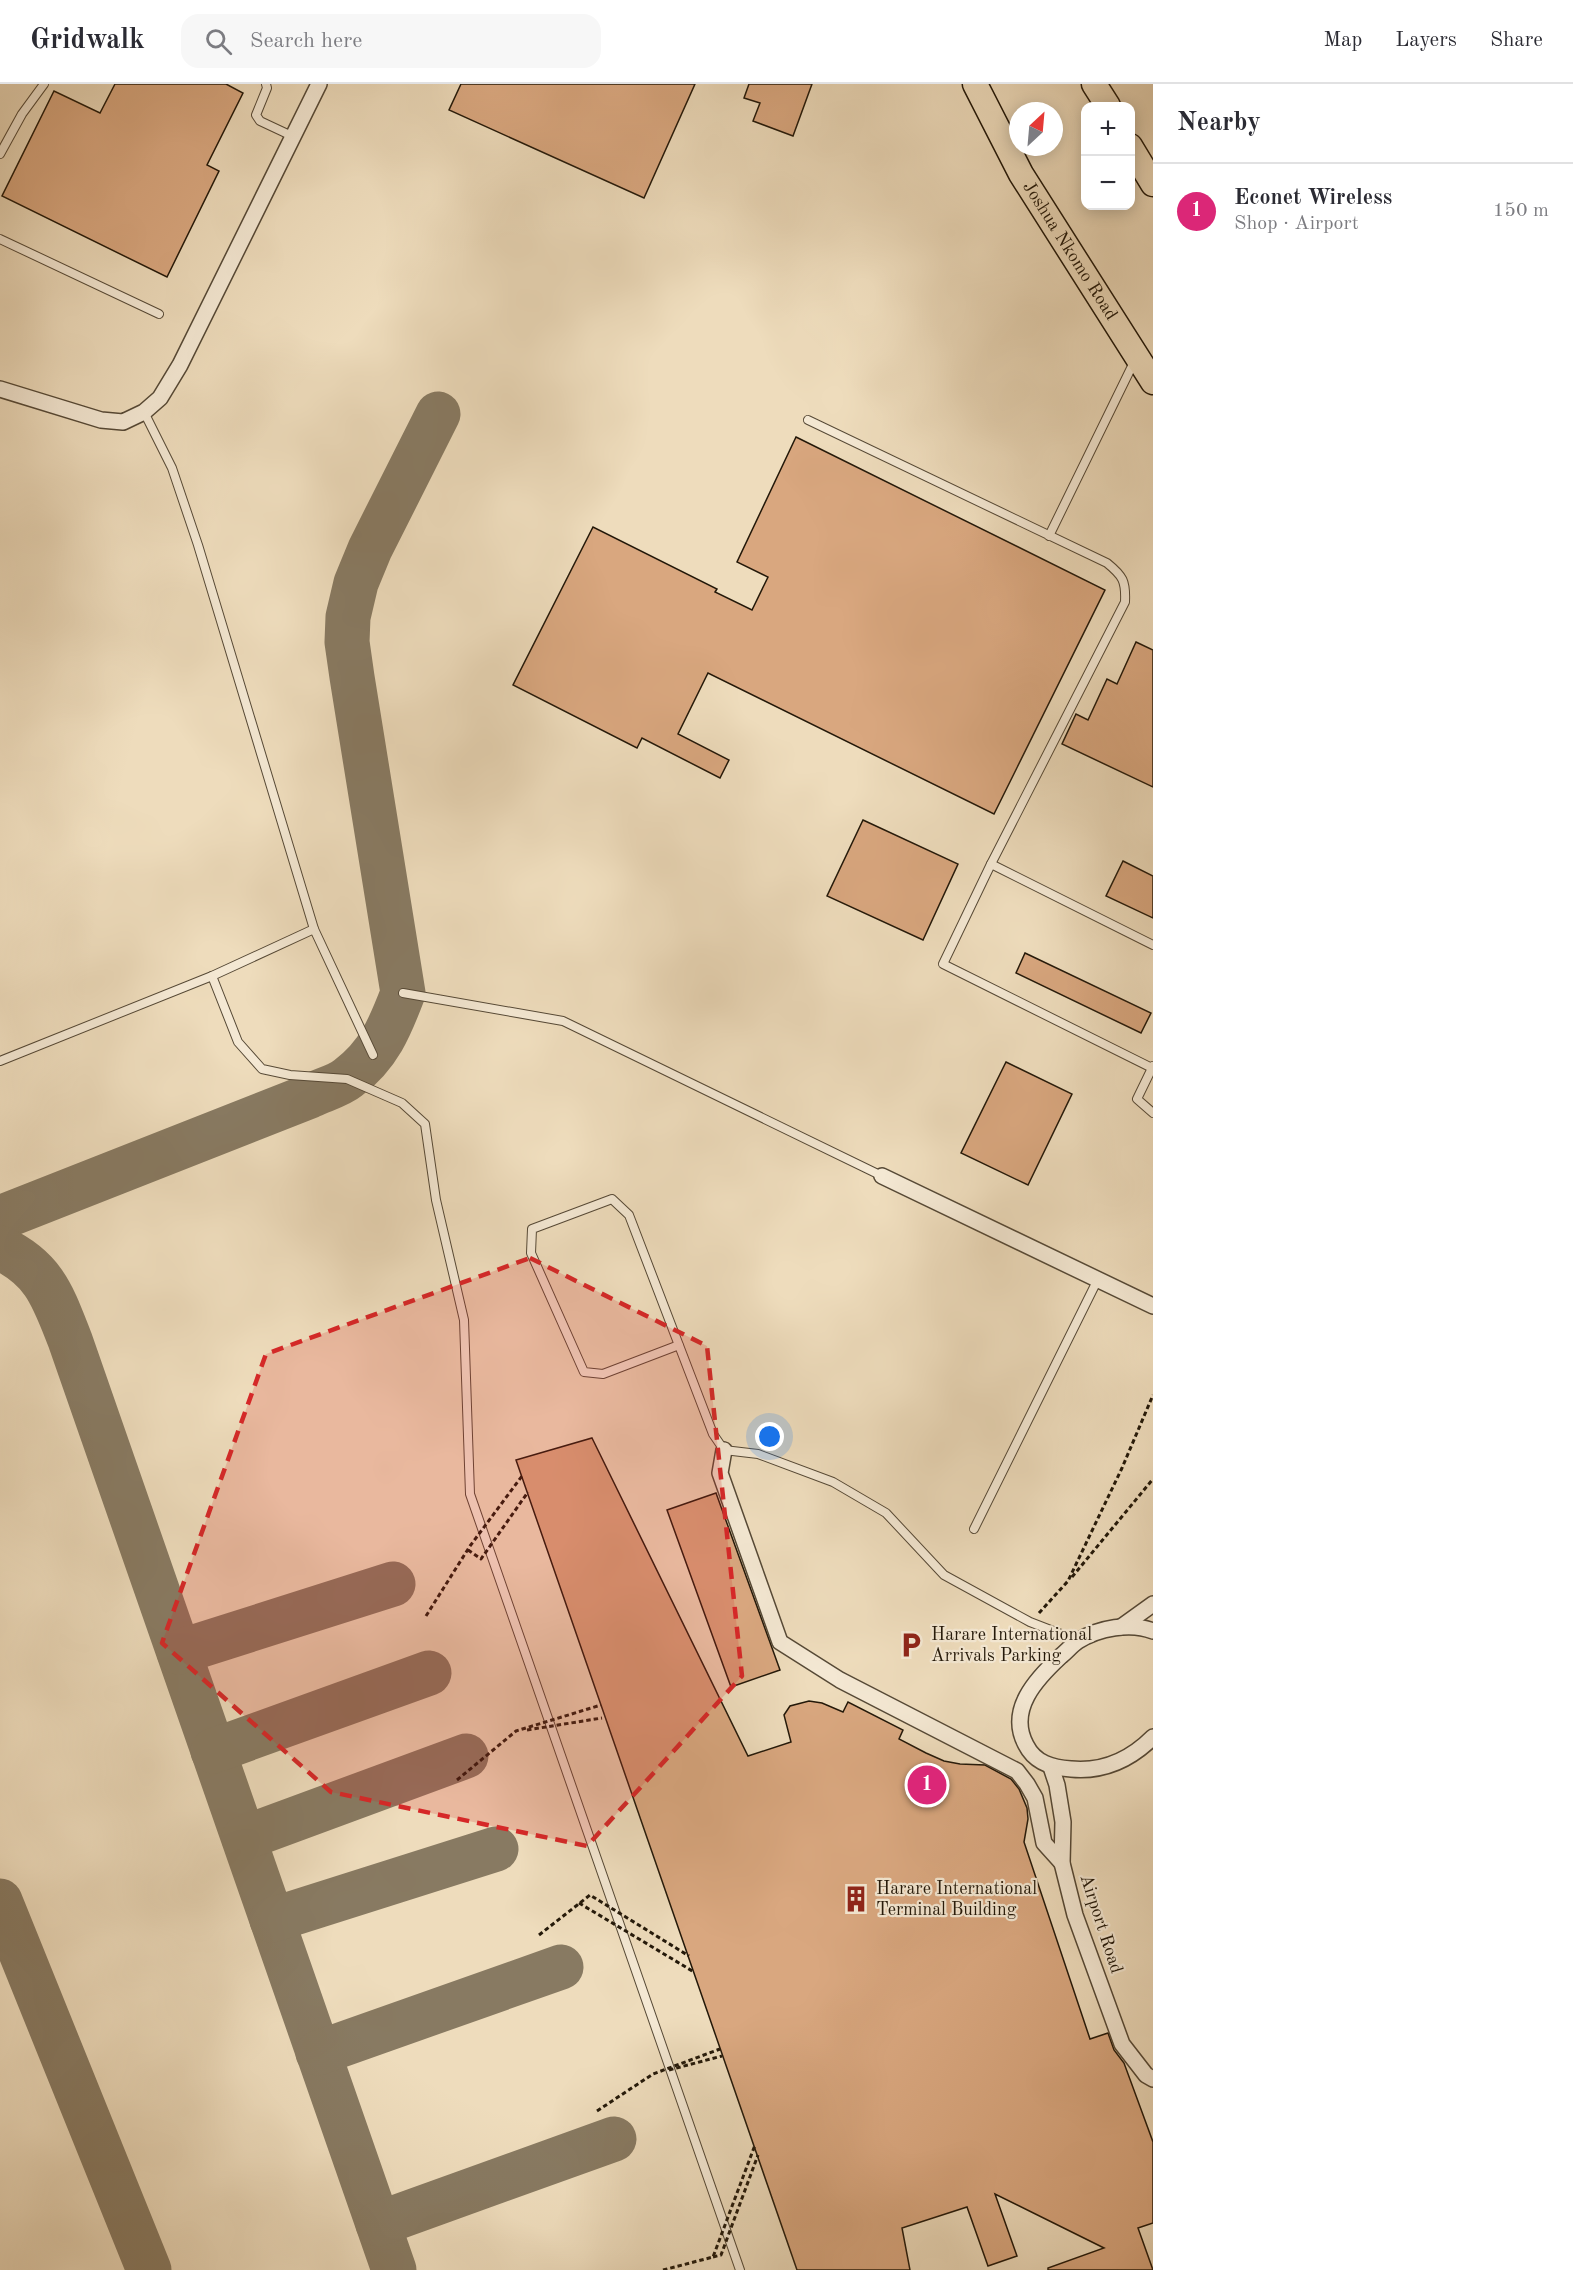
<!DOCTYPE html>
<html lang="en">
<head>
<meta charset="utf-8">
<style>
  :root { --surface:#fff; --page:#f7f7f7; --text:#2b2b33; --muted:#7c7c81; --line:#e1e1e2; --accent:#db2777 }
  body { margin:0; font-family:"Old Standard TT",serif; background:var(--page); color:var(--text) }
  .controls { position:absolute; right:18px; top:18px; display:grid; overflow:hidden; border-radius:12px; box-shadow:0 3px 15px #0003 }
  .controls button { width:54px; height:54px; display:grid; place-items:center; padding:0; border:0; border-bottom:2px solid var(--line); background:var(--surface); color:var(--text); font:30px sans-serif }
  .compass { position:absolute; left:1009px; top:18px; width:54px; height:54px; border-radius:50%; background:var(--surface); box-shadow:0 3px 15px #0003; rotate:26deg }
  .you { position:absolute; left:770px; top:1353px; width:21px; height:21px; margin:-15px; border:4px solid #fff; border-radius:50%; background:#1a73e8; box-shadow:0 0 0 9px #1a73e833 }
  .badge { display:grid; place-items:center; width:39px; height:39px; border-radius:50%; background:var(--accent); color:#fff; font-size:20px; font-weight:700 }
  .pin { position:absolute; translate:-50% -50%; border:3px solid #fff; box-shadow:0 2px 6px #0006 }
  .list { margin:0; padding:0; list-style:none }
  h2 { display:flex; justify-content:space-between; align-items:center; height:78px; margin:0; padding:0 24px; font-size:26px }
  h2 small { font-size:20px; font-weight:400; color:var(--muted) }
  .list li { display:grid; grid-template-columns:39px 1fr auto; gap:18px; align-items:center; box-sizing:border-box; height:96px; padding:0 24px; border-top:2px solid var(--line) }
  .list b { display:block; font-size:22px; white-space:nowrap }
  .list p { margin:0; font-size:20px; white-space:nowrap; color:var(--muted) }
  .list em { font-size:20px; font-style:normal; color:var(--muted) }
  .icon { flex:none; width:33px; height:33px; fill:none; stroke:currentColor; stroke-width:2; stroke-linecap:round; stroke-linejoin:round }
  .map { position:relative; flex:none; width:1153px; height:2186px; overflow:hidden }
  header { display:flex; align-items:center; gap:36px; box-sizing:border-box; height:84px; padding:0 30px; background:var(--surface); border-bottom:2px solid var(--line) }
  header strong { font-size:28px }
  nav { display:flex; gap:33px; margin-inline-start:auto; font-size:21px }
  .search { width:420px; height:54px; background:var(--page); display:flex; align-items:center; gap:15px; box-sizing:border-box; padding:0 21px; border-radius:18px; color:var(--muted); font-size:22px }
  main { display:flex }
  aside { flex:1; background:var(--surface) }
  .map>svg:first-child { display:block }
</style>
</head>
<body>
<header>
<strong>Gridwalk</strong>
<div class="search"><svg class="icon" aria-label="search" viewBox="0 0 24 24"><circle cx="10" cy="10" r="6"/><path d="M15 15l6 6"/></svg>Search here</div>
<nav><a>Map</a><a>Layers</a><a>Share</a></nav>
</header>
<main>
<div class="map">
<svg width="1153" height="2186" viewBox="0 0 1153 2186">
  <rect width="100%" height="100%" fill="#eedcbc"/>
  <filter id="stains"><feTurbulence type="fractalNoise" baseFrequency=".00333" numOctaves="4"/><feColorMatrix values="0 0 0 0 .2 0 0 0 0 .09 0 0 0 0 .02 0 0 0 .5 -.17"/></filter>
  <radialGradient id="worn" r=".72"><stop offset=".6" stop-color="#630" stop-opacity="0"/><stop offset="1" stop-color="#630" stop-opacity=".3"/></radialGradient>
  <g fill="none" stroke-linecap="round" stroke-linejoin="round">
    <g stroke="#887a62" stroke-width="45">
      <path d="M0,1134L310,1012C322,1006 338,1002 348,994C379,971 390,943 403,909L352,593L347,558L348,533L356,499L370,465L438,330"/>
      <path d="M0,1164C45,1185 53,1213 70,1256L394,2186"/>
      <path d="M179,1568L393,1500"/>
      <path d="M213,1667L429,1589"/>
      <path d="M244,1754L466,1672"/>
      <path d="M0,1817L149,2186"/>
      <path d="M272,1836L496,1765"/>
      <path d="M318,1969L561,1883"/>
      <path d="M378,2140L614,2055"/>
    </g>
  </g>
  <g fill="#d9a77f" stroke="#231809" stroke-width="1.5">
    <path d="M115,0H226L243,9L207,81L219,87L167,193L2,112L54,7L100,29Z"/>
    <path d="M461,0H695L644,114L449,26Z"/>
    <path d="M749,0H812L793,52L753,37L760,19L744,14Z"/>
    <path d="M796,353L1105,506L994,730L708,589L678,650L729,676L720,694L642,654L637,664L513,601L593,443L717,505L715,508L752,526L768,493L737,478Z"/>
    <path d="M1136,558L1153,566V703L1062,660L1076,630L1088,636L1107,595L1117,600Z"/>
    <path d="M863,736L958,780L923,856L827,812Z"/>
    <path d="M1123,777L1153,792V834L1106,812Z"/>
    <path d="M1025,869L1151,929L1141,949L1016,889Z"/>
    <path d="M1006,978L1072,1010L1028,1101L961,1069Z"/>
    <path d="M592,1354L748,1672L791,1658L784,1631L790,1622L809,1617L822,1619L843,1628L848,1618L903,1646L899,1655L926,1669L944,1677L960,1680L985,1681L1011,1695L1019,1705L1027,1724L1028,1735L1024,1758L1090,1955L1108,1949L1114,1966L1124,1979L1153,2058V2139L1138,2144L1153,2186H1048V2184L1104,2164L995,2110L1017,2172L988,2182L967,2123L902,2144L910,2186H797L516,1376Z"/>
    <path d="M716,1409L780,1586L731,1603L667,1426Z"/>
  </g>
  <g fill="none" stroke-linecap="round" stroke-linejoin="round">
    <g stroke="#564936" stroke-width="10">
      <g id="lane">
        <path d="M266,0L267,4L256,31L260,37L292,52"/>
        <path d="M0,70L22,30L44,0"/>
        <path d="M0,155L159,230"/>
        <path d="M144,328L172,384L198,461L314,845L373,971"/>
        <path d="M808,336L1107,479C1123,492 1126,497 1125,518L991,780L943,880L1152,984"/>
        <path d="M1049,452L1134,278"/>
        <path d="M991,780L1153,861"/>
        <path d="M212,892L238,958L262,985L290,991L347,995L402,1019L425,1040L436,1116L464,1236L470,1410L740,2186"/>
        <path d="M403,909L563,937L882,1092"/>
        <path d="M0,977L212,892L314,845"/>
        <path d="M1153,982L1137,1015L1153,1029"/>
        <path d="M679,1261L603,1290L584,1288L531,1169L532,1145L612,1115L629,1131L713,1350L724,1366L758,1370L833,1398L886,1429L944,1491L1030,1538L1079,1557"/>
        <path d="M974,1445L1098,1195"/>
      </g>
    </g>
    <g stroke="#564936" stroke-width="18">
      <g id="street">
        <path d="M0,305L101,336L123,338L144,328L160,314L180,281L319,0"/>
        <path d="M882,1092L1153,1222"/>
        <path d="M724,1366L720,1389L780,1558L840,1596L1017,1687L1027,1700L1035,1714L1044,1759L1062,1779"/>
        <path d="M1121,1543L1153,1520"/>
        <path d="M1153,1547C1131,1538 1098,1544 1078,1557C1072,1561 1067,1567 1061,1572C1036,1595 1007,1626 1026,1661C1035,1679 1052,1684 1071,1685C1103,1688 1131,1675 1153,1653"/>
        <path d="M1051,1683L1057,1701L1063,1738L1062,1779L1075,1831L1122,1960L1146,1991L1153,1995"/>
      </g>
    </g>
    <g stroke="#231809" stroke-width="27">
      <g id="primary">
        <path id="s1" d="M975,0L1021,90L1153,298"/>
        <path d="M1094,0L1108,22"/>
        <path d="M1130,62L1153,100"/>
      </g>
    </g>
    <g stroke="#231809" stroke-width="3" stroke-dasharray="4.5 3" stroke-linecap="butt">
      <path d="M1072,1493L1153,1395"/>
      <path d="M1039,1529L1068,1497L1122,1384L1153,1311"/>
    </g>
    <use href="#lane" stroke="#f4e8d3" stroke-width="8"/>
    <use href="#street" stroke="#f4e8d3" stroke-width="15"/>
    <use href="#primary" stroke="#eedcbc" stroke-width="24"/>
    <g stroke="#231809" stroke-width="3" stroke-dasharray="4.5 3" stroke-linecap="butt">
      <path d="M468,1466L481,1475L528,1408"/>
      <path d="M426,1532L470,1462L522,1392"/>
      <path d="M527,1646L602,1634"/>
      <path d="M457,1696L516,1647L601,1621"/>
      <path d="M579,1819L694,1888"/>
      <path d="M539,1851L590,1811L689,1872"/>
      <path d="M669,1986L722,1972"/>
      <path d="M597,2027L653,1990L720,1965"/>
      <path d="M713,2173L721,2171L758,2071"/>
      <path d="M663,2186L713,2173L755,2061"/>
    </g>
  </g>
  <path fill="#d62828" fill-opacity="0.2" stroke="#d62828" stroke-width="4.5" stroke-dasharray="12 8" stroke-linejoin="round" d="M530,1174L707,1262L742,1592L587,1762L331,1708L162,1559L266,1270Z"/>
  <defs>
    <g id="parking-bare" transform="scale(2.07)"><path d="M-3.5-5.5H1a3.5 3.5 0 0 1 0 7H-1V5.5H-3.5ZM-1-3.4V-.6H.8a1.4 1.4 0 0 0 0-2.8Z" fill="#8f2418" stroke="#f4e8d3" stroke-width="2.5" paint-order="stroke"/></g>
    <g id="building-bare" transform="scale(2.07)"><path d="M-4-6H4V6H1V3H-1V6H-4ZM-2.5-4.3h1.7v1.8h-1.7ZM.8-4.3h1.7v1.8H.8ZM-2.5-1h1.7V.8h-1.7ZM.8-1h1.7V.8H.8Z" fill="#8f2418" stroke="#f4e8d3" stroke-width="2.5" paint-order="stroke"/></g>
  </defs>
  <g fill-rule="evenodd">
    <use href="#parking-bare" x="911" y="1561"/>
    <use href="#building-bare" x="856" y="1815"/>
  </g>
  <g text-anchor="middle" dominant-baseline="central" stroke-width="4.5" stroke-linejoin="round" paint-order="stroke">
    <g font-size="18" fill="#231809" stroke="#f4e8d3">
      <text stroke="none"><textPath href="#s1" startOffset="192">Joshua Nkomo Road</textPath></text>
      <text transform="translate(1101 1840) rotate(72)">Airport Road</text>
    </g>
    <g font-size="18" fill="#231809" stroke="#f4e8d3" text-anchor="start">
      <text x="931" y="1551">Harare International<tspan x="931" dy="21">Arrivals Parking</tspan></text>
      <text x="876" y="1805">Harare International<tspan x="876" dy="21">Terminal Building</tspan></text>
    </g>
  </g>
  <rect width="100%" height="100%" filter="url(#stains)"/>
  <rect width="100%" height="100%" fill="url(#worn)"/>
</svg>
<div class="controls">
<button>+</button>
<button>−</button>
</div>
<svg class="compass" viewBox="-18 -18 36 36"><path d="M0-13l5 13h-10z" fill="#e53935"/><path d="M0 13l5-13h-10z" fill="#7c7c81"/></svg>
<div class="you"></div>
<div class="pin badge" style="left:927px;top:1701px">1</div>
</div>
<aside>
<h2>Nearby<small></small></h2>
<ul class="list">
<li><span class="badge">1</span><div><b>Econet Wireless</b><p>Shop · Airport</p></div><em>150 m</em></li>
</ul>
</aside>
</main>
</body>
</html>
